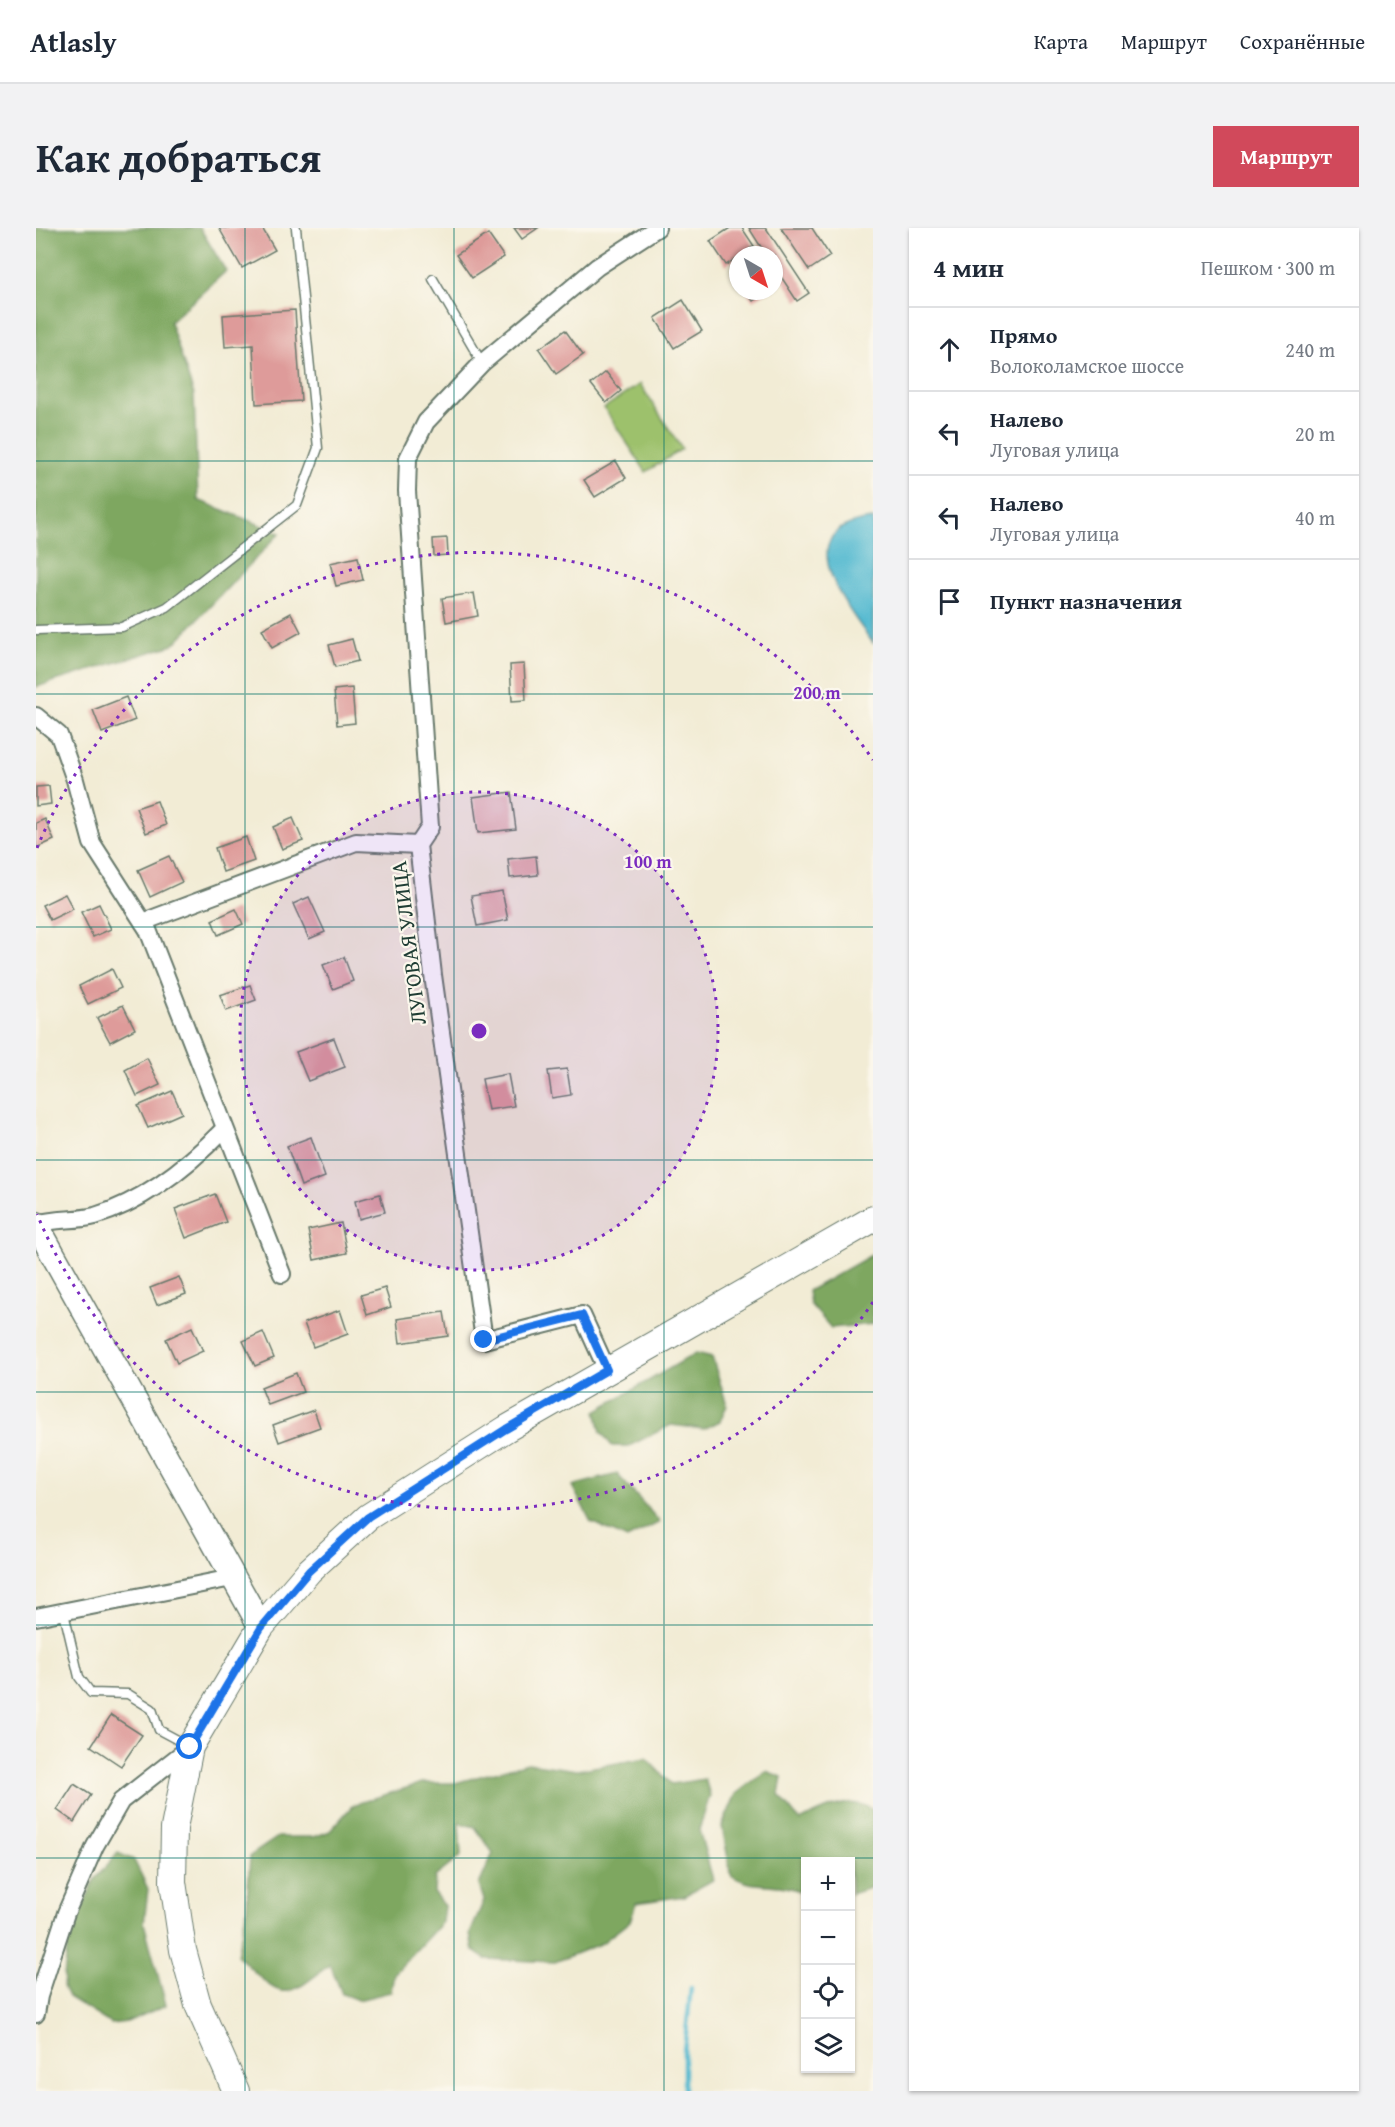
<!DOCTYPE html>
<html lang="ru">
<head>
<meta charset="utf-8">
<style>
  :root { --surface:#fff; --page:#f2f2f3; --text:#1f2937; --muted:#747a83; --line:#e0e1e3; --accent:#d1495b }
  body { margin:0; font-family:"Gentium Book Plus",serif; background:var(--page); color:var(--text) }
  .controls { position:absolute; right:18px; bottom:18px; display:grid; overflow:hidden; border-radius:0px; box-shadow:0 2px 4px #0004 }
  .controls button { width:54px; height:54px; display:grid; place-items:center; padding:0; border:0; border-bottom:2px solid var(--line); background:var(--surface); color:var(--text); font:30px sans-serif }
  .compass { position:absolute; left:693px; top:18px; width:54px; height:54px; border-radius:50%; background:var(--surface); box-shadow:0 2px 4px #0004; rotate:141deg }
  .stop { position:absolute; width:18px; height:18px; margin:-14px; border:4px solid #1a73e8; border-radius:50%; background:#fff }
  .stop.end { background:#1a73e8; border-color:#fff; box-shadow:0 2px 6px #0008 }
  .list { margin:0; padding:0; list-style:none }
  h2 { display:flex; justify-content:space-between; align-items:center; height:78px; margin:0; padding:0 24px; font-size:26px }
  h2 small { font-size:20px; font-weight:400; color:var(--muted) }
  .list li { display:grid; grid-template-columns:39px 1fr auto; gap:18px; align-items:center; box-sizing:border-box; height:84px; padding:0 24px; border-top:2px solid var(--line) }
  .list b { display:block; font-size:22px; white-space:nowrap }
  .list p { margin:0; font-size:20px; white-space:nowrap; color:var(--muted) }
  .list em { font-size:20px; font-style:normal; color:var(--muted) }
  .icon { flex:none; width:33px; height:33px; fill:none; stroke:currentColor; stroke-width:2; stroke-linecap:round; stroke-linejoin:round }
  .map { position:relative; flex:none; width:837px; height:1863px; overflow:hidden; border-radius:0px }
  header { display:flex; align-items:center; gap:36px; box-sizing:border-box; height:84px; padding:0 30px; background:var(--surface); border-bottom:2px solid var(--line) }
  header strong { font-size:28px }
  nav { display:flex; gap:33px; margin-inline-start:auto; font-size:21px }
  .intro { display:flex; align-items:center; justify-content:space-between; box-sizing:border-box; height:144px; padding:0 36px }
  h1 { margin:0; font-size:42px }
  .button { padding:15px 27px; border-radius:0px; background:var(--accent); color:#fff; font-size:21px; font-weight:700 }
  main { display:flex; gap:36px; padding:0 36px }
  aside { flex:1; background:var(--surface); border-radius:0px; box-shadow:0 2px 4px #0004 }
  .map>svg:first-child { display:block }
</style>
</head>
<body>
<header>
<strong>Atlasly</strong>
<nav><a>Карта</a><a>Маршрут</a><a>Сохранённые</a></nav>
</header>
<div class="intro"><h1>Как добраться</h1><a class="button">Маршрут</a></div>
<main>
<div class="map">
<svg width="837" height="1863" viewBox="0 0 837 1863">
  <rect width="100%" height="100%" fill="#fbf7ec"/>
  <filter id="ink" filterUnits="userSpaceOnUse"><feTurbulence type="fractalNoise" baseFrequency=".0167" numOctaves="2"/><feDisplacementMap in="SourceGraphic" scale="12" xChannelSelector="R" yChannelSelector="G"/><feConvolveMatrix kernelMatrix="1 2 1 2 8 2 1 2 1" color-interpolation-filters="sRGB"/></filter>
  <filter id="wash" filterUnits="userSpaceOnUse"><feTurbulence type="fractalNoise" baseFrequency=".008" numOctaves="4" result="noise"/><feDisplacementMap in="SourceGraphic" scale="24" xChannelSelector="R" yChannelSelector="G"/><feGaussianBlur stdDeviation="1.35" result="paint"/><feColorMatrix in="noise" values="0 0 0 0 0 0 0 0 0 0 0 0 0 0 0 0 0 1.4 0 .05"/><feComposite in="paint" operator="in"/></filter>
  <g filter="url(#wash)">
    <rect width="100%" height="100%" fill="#f2ecd5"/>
    <path fill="#9dc16c" stroke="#5e7f50" stroke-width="1.5" d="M604,156L646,221L610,244L568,180Z"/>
    <g fill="#7ea760" stroke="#4e724a" stroke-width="1.5">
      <path d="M0,0H164L190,43L134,94L158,167L162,272L244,305L137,417L0,459Z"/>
      <path d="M837,1026V1096L795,1100L774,1076L772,1063Z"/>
      <path d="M660,1125L676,1129L691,1177L684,1193L668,1201L635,1197L593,1218H576L565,1204L560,1183Z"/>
      <path d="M581,1246L624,1294L591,1311L555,1294L536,1258Z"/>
      <path d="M610,1530L635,1556L669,1551L674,1567L663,1602L677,1652L648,1668L600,1675L594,1693L566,1715L519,1734L450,1731L437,1722L434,1706L448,1672L443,1657L457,1625L439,1599L423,1595L425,1628L399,1649L398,1665L408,1678L406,1694L358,1746L355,1764L322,1772L306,1766L294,1736C244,1778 245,1769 201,1727L211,1679L214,1628L242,1609H278L294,1603L317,1577L386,1555H419L492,1535L541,1542Z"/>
      <path d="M730,1543L746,1549L743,1567L764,1593C787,1582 813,1566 837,1582V1659L815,1666L814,1634H770L769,1666C743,1651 717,1663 695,1647L686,1598L700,1566Z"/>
      <path d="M82,1625L98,1632L112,1661L108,1695L130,1777L91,1794L75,1796L32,1769L27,1758L32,1710L59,1651Z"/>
    </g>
    <path fill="#52b9d0" stroke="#387b82" stroke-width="1.5" d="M837,291V415C808,376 750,300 837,291Z"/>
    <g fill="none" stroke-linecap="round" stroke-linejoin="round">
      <path stroke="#52b9d0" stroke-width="4.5" d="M648,1863V1823L655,1760"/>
    </g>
    <g id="blocks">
      <g fill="#de9b9a">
        <path d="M183,0H226L239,22L206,40Z"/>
        <path d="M478,0H502L486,11Z"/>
        <path d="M694,0H706L718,18L690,37L674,13Z"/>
        <path d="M713,0H730L773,65L761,73L738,38V27H730Z"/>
        <path d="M745,0H776L794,28L773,42Z"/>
        <path d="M452,6L468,29L436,50L420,27Z"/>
        <path d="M710,63H732L717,73Z"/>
        <path d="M647,72L666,103L638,120L619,90Z"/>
        <path d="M259,82L265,173L220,176L217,117L189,119L187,87Z"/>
        <path d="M529,102L547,127L520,146L503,121Z"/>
        <path d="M570,144L585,163L570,175L555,156Z"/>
        <path d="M580,233L590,250L559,269L548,252Z"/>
        <path d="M411,310L412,327L398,328L397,311Z"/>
        <path d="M322,329L327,352L300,358L294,335Z"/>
        <path d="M438,365L442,388L410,394L406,370Z"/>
        <path d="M255,385L265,404L236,420L226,401Z"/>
        <path d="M316,411L322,433L299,439L293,417Z"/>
        <path d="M488,436L490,472L476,473L474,437Z"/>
        <path d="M316,460L319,495L301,497L298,462Z"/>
        <path d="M90,469L99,492L66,505L57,482Z"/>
        <path d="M13,558L15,576L0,578V559Z"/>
        <path d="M475,564L480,601L442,605L437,569Z"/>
        <path d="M121,573L130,597L110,605L100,580Z"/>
        <path d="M257,590L267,613L246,621L237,599Z"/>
        <path d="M9,591L18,612L0,620V595Z"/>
        <path d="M210,609L218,633L187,644L179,620Z"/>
        <path d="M133,628L146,654L114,669L102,642Z"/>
        <path d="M500,628L502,647L474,650L472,631Z"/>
        <path d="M466,663L472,692L441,698L435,668Z"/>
        <path d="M29,666L37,681L14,692L6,677Z"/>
        <path d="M273,669L289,704L273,711L257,676Z"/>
        <path d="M63,676L75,701L57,709L45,684Z"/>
        <path d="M200,681L207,696L182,707L176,692Z"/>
        <path d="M308,729L317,753L297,761L287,737Z"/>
        <path d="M76,741L85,760L52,776L43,758Z"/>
        <path d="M214,757L220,772L190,783L184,767Z"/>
        <path d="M87,777L99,801L74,814L61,790Z"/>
        <path d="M298,810L309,839L272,853L260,824Z"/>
        <path d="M111,830L124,857L101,868L89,842Z"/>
        <path d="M531,841L535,867L516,870L512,843Z"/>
        <path d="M472,846L478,878L452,882L446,851Z"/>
        <path d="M136,863L146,885L112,900L102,878Z"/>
        <path d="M275,909L289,949L265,958L251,918Z"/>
        <path d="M179,966L190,994L150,1010L139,981Z"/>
        <path d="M344,966L349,984L323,991L319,973Z"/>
        <path d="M305,995L311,1025L278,1032L272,1002Z"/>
        <path d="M143,1049L150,1066L121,1077L114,1060Z"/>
        <path d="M349,1060L355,1079L331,1087L325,1067Z"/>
        <path d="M304,1082L312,1106L277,1119L268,1095Z"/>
        <path d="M408,1084L412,1108L364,1115L361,1091Z"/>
        <path d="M156,1099L167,1123L141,1135L130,1111Z"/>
        <path d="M227,1104L238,1130L219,1138L207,1113Z"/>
        <path d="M260,1145L267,1164L232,1177L225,1159Z"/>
        <path d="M278,1182L284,1199L243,1214L237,1197Z"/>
        <path d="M75,1487L106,1507L85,1538L55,1518Z"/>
        <path d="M38,1556L55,1567L38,1594L21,1582Z"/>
      </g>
    </g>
  </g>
  <g filter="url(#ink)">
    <use href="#blocks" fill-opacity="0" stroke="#697a6c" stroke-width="1.5"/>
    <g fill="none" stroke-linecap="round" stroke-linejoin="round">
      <g stroke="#697a6c" stroke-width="11">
        <g id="lane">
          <path d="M397,51L446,135"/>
          <path d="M0,402L86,399L131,379L261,277L282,220L260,0"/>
          <path d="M28,1385L43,1449L55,1465L92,1466L116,1481L123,1502L151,1517"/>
        </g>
      </g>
      <g stroke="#697a6c" stroke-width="20">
        <g id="street">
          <path d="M0,488L23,507L39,552L56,615L112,702L246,1046"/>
          <path d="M107,694L320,614L382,617"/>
          <path d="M0,996C20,990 40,993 59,988C109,973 152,938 188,901"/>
          <path d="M571,1142L546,1087L448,1112L397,747L382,617L394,599L371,263L372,230L390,194L446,135L561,39L621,0"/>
          <path d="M0,1389L196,1350"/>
          <path d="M0,1786L3,1768L30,1685L59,1618L85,1573L154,1519"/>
        </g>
      </g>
      <g stroke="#697a6c" stroke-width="27">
        <path id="secondary" d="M0,996L225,1399"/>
      </g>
      <g stroke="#697a6c" stroke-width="28">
        <path id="primary" d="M200,1863L162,1777L147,1722L137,1654L138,1600L154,1519L225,1399L273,1343L332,1289L470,1201L837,991"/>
      </g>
      <use href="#lane" stroke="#fff" stroke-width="8"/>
      <use href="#street" stroke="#fff" stroke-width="16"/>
      <use href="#secondary" stroke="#fff" stroke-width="24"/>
      <use href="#primary" stroke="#fff" stroke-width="26"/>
    </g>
  </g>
  <g fill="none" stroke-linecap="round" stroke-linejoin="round" filter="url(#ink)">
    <path stroke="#1a73e8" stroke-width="8" d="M154,1519L225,1400L273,1343L332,1289L470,1201L571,1142L546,1087L448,1112"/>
  </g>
  <path fill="none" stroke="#0f766e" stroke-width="1.5" stroke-opacity="0.55" d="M209,0V1863M418,0V1863M628,0V1863M0,233H837M0,466H837M0,699H837M0,932H837M0,1164H837M0,1397H837M0,1630H837"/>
  <circle cx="443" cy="803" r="239" fill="#7b2cbf" fill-opacity=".12"/>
  <g fill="none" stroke="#7b2cbf" stroke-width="3" stroke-dasharray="3 6">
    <circle cx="443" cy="803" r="239"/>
    <path d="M837 1074A478 478 0 0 1 1 986M1 620A478 478 0 0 1 837 532"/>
  </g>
  <g text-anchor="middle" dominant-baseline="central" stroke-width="4.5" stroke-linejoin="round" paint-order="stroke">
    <g font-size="22" fill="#1f3d34" stroke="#fbf7ec">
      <text transform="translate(372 715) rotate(-97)">ЛУГОВАЯ УЛИЦА</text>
    </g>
  </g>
  <circle cx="443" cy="803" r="9" fill="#7b2cbf" stroke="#fbf7ec" stroke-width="3"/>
  <g font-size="18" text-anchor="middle" font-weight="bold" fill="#7b2cbf" stroke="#fbf7ec" stroke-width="4.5" stroke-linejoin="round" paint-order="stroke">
    <text x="781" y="471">200 m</text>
    <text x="612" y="640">100 m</text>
  </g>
</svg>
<div class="controls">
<button>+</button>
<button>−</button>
<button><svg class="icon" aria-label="locate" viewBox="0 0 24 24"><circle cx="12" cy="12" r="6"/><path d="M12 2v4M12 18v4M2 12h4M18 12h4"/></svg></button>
<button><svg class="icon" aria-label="layers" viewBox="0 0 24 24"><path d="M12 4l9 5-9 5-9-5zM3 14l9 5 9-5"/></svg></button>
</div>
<svg class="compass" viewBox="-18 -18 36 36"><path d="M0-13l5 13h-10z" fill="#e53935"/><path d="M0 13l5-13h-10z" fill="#747a83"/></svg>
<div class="stop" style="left:154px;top:1519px"></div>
<div class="stop end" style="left:448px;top:1112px"></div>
</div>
<aside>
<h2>4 мин<small>Пешком · 300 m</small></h2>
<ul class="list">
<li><svg class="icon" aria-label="ahead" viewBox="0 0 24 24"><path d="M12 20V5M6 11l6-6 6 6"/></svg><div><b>Прямо</b><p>Волоколамское шоссе</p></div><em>240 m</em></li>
<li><svg class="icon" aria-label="left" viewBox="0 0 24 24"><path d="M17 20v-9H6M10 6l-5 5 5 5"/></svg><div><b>Налево</b><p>Луговая улица</p></div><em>20 m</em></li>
<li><svg class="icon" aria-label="left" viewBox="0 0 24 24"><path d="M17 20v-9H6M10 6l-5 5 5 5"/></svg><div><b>Налево</b><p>Луговая улица</p></div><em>40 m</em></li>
<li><svg class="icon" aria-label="arrive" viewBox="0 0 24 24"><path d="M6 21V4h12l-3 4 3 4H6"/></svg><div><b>Пункт назначения</b></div></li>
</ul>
</aside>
</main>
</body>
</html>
